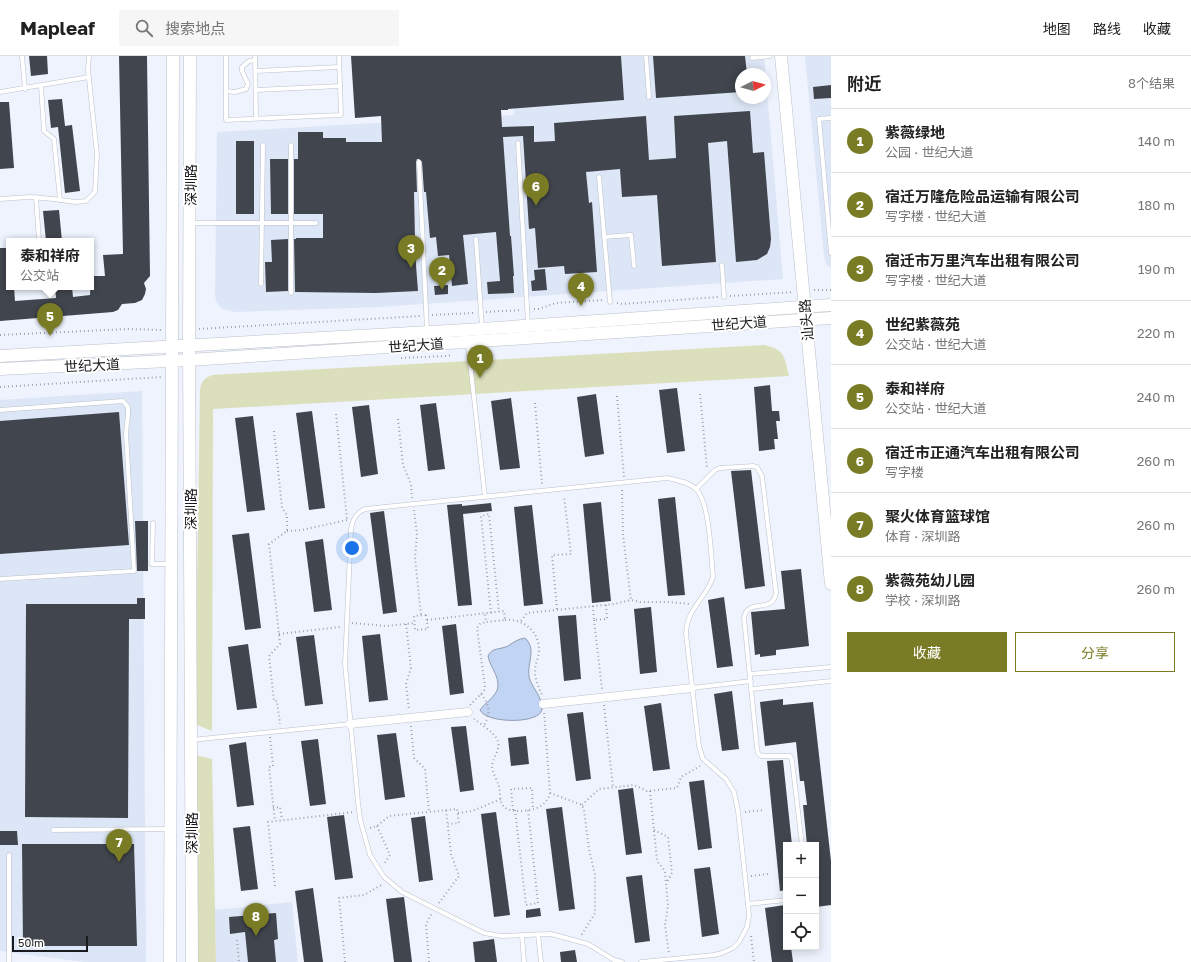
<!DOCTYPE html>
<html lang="zh">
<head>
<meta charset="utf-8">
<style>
  :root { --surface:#fff; --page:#f6f6f6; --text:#222; --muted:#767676; --line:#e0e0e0; --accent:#7a7c25 }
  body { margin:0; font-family:"Golos Text","Noto Sans SC",sans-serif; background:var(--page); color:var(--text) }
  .controls { position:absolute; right:12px; bottom:12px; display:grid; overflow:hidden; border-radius:0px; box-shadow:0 2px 10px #0003 }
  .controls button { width:36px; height:36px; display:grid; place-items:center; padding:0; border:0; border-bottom:1px solid var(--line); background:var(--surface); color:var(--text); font:20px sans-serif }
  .compass { position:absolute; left:735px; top:12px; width:36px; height:36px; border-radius:50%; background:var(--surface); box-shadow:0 2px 10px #0003; rotate:84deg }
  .scale { position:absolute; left:12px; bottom:10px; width:76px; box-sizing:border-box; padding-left:4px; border:2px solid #191b1e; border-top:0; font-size:11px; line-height:14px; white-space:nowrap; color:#191b1e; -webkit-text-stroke:3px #fff; paint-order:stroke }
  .you { position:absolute; left:352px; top:492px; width:14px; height:14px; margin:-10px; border:3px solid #fff; border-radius:50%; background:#1a73e8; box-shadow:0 0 0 6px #1a73e833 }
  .badge { display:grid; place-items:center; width:26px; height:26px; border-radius:50%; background:var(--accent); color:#fff; font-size:13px; font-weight:700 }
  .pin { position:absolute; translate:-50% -33px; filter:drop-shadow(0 1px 2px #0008) }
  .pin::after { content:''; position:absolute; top:21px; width:14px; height:12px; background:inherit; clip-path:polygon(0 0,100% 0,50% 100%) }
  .popup { position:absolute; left:6px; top:182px; width:88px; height:52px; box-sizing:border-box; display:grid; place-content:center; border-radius:0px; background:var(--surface); filter:drop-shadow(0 1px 3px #0005); font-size:13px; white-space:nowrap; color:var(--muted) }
  .popup b { font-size:15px; color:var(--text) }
  .popup::after { content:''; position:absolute; left:50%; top:100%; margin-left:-8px; border:8px solid transparent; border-top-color:var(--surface) }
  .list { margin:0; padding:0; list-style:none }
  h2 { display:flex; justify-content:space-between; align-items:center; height:52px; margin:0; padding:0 16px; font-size:17px }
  h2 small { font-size:13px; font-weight:400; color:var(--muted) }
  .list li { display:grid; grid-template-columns:26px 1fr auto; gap:12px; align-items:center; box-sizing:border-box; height:64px; padding:0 16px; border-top:1px solid var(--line) }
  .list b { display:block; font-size:15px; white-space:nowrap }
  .list p { margin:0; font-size:13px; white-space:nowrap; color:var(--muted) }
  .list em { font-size:13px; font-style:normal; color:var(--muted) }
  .actions { display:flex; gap:8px; padding:12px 16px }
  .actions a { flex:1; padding:9px 0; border:1px solid var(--accent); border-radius:0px; text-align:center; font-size:14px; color:var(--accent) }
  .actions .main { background:var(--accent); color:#fff }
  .icon { flex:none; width:22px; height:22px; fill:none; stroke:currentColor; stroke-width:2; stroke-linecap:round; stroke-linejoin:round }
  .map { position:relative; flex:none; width:831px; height:906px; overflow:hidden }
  header { display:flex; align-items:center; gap:24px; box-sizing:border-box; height:56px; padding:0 20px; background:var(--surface); border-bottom:1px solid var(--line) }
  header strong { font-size:19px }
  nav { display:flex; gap:22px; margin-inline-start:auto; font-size:14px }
  .search { width:280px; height:36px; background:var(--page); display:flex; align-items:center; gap:10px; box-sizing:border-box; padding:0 14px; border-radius:0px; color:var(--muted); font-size:15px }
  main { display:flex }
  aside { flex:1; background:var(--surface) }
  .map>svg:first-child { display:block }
</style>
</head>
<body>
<header>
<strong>Mapleaf</strong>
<div class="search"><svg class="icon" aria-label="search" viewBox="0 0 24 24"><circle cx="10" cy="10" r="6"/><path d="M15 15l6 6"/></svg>搜索地点</div>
<nav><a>地图</a><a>路线</a><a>收藏</a></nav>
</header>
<main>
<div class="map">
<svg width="831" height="906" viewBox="0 0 831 906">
  <rect width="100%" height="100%" fill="#eef3fd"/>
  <g fill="#dde6f6" fill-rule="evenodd">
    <path d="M510,0H764L783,223L379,251L236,256L223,253L216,246L215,238L217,76L514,59ZM741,18H765V42H741Z"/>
    <path d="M805,0H831V212L826,208L824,199Z"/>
    <path d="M142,335L146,906H84L0,895V344Z"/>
    <path d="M292,846L298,906H216L215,854Z"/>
  </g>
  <g fill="#dcdfbb">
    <path d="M764,289C786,294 784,301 789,320L213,353L212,675L195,668L200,334C201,325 205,322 212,319Z"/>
    <path d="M196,699L212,703L216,906H198Z"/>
  </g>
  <path fill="#c2d4f4" stroke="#8f9cb4" d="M525,582C537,593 527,607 529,620C530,630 547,646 541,656C534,668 486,667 480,654C484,648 491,644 495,638C504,625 490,612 488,600C492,591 500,594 508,590C514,586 518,583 525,582Z"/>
  <g fill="#41454d">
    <path d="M29,0H47L48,18L31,20Z"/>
    <path d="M119,0H147L150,220L144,227L146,233L145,238L142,244L135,247L122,248L118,254L113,256L0,265V192H9V231H14L15,245L56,242L55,231H72L73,241L90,239L91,220H105L103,199L123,198Z"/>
    <path d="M351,0H621L624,44L508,53V54H501L502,71L534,70V86L555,85L554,67L646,60L649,104L676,102L674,60L750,55L753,97L764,96L771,183L770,191L767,198L757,204L736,206L727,85L708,87L716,206L662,210L657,139L622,141L620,113L586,116L589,147L592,146L597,216L565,218L564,210L538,212L535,172L529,173L523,80L503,81L510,180H511L514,220H513L514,237L488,238L487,226L500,225L496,176L463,179L468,228L452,230L449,199L438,200L436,181L430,182L426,136H424L422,106L419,103H417L416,106L417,136H414L415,183H414L418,235L376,237L295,236L294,183H296V182H323V158H294V103H298V76H323V82H346V86H382L381,60L355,62Z"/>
    <path d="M653,0H745L747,18H741V36L656,42Z"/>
    <path d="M831,29V42L814,43L813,31Z"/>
    <path d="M62,43L65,70L72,69L80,135L65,137L58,71L51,72L48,44Z"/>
    <path d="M0,46H9L14,112L0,113Z"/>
    <rect x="236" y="85" width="18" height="73"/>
    <path d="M270,103H288V158H271Z"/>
    <path d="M59,154L62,185H46L43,155Z"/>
    <path d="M288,183V235L266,236L265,206H272L271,184Z"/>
    <path d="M545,213L547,234L532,235L531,225L535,224L534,214Z"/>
    <path d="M448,229V238L435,239L434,230Z"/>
    <path d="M770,329L772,355H779L780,365H776L778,383H774L775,393L759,395L754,331Z"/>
    <path d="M677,332L685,395L667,397L659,334Z"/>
    <path d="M596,338L604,398L585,401L577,341Z"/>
    <path d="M511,342L520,412L500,414L491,345Z"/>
    <path d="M436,347L445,413L428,415L420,349Z"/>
    <path d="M369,349L378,418L361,421L352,351Z"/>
    <path d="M312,355L325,452L309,454L296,357Z"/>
    <path d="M119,356L129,489L0,498V365Z"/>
    <path d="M253,360L265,454L247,456L235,362Z"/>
    <path d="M751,414L765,530L745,533L731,415Z"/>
    <path d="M675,441L685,539L668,540L658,443Z"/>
    <path d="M601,446L611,545L592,547L583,448Z"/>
    <path d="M491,447L492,455L463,458L472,549L458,550L447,449L462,448V450Z"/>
    <path d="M532,449L543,548L524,550L514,451Z"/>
    <path d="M384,455L397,556L383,558L370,457Z"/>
    <path d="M135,465H148V515H137Z"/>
    <path d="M249,477L261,572L245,574L232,479Z"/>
    <path d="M323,483L332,554L314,556L305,486Z"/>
    <path d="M801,513L809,590L776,594V599L760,601V598L755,599L751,556L785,553L781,515Z"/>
    <path d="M724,541L733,610L717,612L708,544Z"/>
    <path d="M137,542H145V563H129L128,762L25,761L26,548H137Z"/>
    <path d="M651,551L657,616L640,618L634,553Z"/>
    <path d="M576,559L581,623L564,625L558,560Z"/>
    <path d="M456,568L464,637L450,639L442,570Z"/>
    <path d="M380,578L388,644L369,646L362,580Z"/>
    <path d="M314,579L323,648L305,650L296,581Z"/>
    <path d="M248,588L257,652L237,654L228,591Z"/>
    <path d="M732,635L739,693L722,695L714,638Z"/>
    <path d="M783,643V649L813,646L831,805V849L816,851V789H807L803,749H807L804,725H800L796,686L765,690L760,646Z"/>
    <path d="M661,647L670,713L653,715L644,650Z"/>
    <path d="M583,656L591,723L576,725L567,658Z"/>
    <path d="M466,670L474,734L460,736L451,671Z"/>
    <path d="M396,677L405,741L385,744L377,679Z"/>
    <path d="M526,680L529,708L511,710L508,682Z"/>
    <path d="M318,683L326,748L310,750L301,685Z"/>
    <path d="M246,686L254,749L237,751L229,689Z"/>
    <path d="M783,704L792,789H786V834L780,835L767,705Z"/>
    <path d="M704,724L712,792L698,794L689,726Z"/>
    <path d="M633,732L642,797L626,799L618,734Z"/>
    <path d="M562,751L575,853L559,855L546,753Z"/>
    <path d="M496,756L510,859L494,861L481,758Z"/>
    <path d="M344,759L353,822L335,824L327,761Z"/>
    <path d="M425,760L433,824L419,826L411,762Z"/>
    <path d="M250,770L258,833L241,835L233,772Z"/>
    <path d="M0,775H17L18,789H0Z"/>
    <path d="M22,788H134L137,890H23Z"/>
    <path d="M710,811L719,878L702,881L694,813Z"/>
    <path d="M642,819L650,885L635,887L626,821Z"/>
    <path d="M313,832L323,906H304L295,835Z"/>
    <path d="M404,841L412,906H394L386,843Z"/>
    <path d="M785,849L786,891H791L793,906H772L765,852Z"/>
    <path d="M540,852L541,860L526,862V854Z"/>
    <path d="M276,857L278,883L274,884L276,906H248L245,876L230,878L229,861Z"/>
    <path d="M494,883L497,906H475L473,886Z"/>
    <path d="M575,894L577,906H561L560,896Z"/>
  </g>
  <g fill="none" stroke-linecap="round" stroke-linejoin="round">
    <g stroke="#bbc0c9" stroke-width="5">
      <g id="lane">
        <path d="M22,0L25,33"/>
        <path d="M226,0V64L341,59L339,0"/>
        <path d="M255,0L256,62"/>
        <path d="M646,0L649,41"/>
        <path d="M752,2L770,0"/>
        <path d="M256,15L339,11"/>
        <path d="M41,30L44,75L54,83L60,144"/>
        <path d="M256,34L340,30"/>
        <path d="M226,35L235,36L246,33L248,28L242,15V11L249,5L255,4"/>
        <path d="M0,36L89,21"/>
        <path d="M831,62L819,63L831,197"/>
        <path d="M518,87L528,268"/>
        <path d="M419,106L427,274"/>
        <path d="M599,121L610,246"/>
        <path d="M36,141L39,185"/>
        <path d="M0,143L30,141L53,143L76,146L86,145L95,136L97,98L88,14L89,0"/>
        <path d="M192,167H316"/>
        <path d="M604,181L631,179L634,210"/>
        <path d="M476,183L482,272"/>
        <path d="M722,209L724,241"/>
        <path d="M261,228L263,89"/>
        <path d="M48,231V233"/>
        <path d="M291,237V89"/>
        <path d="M468,288L485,441"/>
        <path d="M0,354L123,345L128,351V359L126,377L134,515L0,523"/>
        <path d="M696,433L715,414L720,412L753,410L757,411L762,420L776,536C774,559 747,541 744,562L757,692L758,697L761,700H790L792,704L802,789"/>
        <path d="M153,467L152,508H170"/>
        <path d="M750,618L831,611"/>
        <path d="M692,632L751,625"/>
        <path d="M752,633L831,625"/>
        <path d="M191,684L350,668"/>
        <path d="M53,774L169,773"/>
        <path d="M9,799V906"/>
        <path d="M748,848L786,844"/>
        <path d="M538,878L541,906"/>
        <path d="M522,879L524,906"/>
        <path d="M622,906L614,904L588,888L551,878L501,880L484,877L402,836L384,821L370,799L360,763L358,746L345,608L351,473C353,463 356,457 365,453L667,422C676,424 689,426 696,433C710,447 711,500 713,521C706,543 687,551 686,578L699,690L703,703L726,723L734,736L738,755L748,848L749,860L747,871L739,886L733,892L722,897L714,899L641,906"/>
      </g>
    </g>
    <g stroke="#bbc0c9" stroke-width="9">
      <g id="street">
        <path d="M543,648L692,632"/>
        <path d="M350,668L468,656"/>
      </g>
    </g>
    <g stroke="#bbc0c9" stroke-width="13">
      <g id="secondary">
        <path d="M190,0L189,290L192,906"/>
        <path d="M781,0L831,528"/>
        <path d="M0,300L466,274L831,249"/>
        <path d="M0,313L189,304L831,262"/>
        <path d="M170,906L173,0"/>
      </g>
    </g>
    <g stroke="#9fa3ab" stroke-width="2" stroke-dasharray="1 3" stroke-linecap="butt">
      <path d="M814,234H831"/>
      <path d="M730,240L794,236"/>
      <path d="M617,247L623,248L718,241"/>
      <path d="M534,253H539L556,247L603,244"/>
      <path d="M486,256L522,254"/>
      <path d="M432,259L474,257"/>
      <path d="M199,273L420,260"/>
      <path d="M0,279L128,273L162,274"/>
      <path d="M401,302L446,300L452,299"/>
      <path d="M0,331L162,321"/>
      <path d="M700,338L707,412"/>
      <path d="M617,340L624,421"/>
      <path d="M535,347L542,428"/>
      <path d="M336,358L347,463"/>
      <path d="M398,363L403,409L411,428L412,442"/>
      <path d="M274,375L282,452L287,459V475L269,488L280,588L269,600L274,645H277L280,668"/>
      <path d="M622,434L623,479L631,544"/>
      <path d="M414,454L417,479L415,502L421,559"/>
      <path d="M287,475L302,474L347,464"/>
      <path d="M593,550L594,564L607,563L606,549"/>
      <path d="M557,553L552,499L571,498L564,440"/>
      <path d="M491,557L481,460L489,458L499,556"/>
      <path d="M426,559L428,573L415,574L414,560Z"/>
      <path d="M427,564L504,555L505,564L486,566L485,557"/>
      <path d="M505,564C522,562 539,575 539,593C539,602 534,610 535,618C536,625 539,632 542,639"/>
      <path d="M594,564L602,633"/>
      <path d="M521,565L527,557L614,548L631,544L640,546H669L689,548"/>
      <path d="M352,567L386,570L414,567"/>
      <path d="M406,568L411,612L406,628L409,654"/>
      <path d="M279,578L340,571"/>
      <path d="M481,638C490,649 491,658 483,671"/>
      <path d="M470,649L484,635L485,631L477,572L480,568L486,566"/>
      <path d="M604,649L613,731"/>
      <path d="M474,663C480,667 494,677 497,683C502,693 493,700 492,710C492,716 497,724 499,730C500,736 500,743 502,748C507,758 525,755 534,753C542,751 548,745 550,737L544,655"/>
      <path d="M411,670L414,702L425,713L429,756"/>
      <path d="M270,681L273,710L269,711L275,765"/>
      <path d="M650,735L657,805L665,815L668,850L665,869L669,898"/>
      <path d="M550,737L582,749L584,754L589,793L595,819V857L581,880"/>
      <path d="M582,749L599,733L634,729L647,735L677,732L681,721L700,710"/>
      <path d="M273,752L280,751L282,764"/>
      <path d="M513,754L511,733L532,732L533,753"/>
      <path d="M515,754L526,849L538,847L528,754"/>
      <path d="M745,756L764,754"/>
      <path d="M458,757L472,755L501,743"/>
      <path d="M377,770L390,799L384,808"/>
      <path d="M370,772L377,770L389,760L457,753L459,767L448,768"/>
      <path d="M654,774L668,781L672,817L667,826"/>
      <path d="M751,820L768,818"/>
      <path d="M275,830L268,766L354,756"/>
      <path d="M439,847L459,820L451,798L446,754"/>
      <path d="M751,880L754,906"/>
      <path d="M237,884L239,906"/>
      <path d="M345,906L339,842L364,839L383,828"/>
      <path d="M429,906L426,868L432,857"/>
    </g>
    <use href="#lane" stroke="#fff" stroke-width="4"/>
    <use href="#street" stroke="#fff" stroke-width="8"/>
    <use href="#secondary" stroke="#fff" stroke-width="12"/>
  </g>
  <g text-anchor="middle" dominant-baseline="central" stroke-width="4" stroke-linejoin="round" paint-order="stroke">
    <g font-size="14" fill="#191b1e" stroke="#fff">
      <text transform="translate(190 129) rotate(-90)">深圳路</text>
      <text transform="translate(806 264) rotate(-95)">汕头路</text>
      <text transform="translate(739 267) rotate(-4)">世纪大道</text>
      <text transform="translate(416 289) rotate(-4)">世纪大道</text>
      <text transform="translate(92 309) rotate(-3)">世纪大道</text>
      <text transform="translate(190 453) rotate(-90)">深圳路</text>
      <text transform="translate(191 777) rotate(-90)">深圳路</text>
    </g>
  </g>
</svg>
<div class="controls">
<button>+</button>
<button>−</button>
<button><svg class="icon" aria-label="locate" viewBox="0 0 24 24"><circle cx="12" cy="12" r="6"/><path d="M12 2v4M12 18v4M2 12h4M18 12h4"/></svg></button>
</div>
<svg class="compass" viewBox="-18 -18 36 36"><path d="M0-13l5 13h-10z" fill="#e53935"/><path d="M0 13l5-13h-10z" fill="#767676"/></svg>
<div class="scale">50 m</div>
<div class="you"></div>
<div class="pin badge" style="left:480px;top:322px">1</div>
<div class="pin badge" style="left:442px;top:234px">2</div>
<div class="pin badge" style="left:411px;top:212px">3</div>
<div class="pin badge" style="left:581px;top:250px">4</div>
<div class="pin badge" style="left:50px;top:280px">5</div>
<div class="popup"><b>泰和祥府</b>公交站</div>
<div class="pin badge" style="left:536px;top:150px">6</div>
<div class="pin badge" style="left:119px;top:806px">7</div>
<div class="pin badge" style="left:256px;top:880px">8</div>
</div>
<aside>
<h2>附近<small>8个结果</small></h2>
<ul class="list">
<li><span class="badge">1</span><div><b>紫薇绿地</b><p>公园 · 世纪大道</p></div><em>140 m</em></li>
<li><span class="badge">2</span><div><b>宿迁万隆危险品运输有限公司</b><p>写字楼 · 世纪大道</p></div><em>180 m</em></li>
<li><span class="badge">3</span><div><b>宿迁市万里汽车出租有限公司</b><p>写字楼 · 世纪大道</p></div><em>190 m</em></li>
<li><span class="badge">4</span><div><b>世纪紫薇苑</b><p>公交站 · 世纪大道</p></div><em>220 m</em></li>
<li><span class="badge">5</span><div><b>泰和祥府</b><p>公交站 · 世纪大道</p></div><em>240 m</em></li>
<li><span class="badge">6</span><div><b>宿迁市正通汽车出租有限公司</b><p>写字楼</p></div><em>260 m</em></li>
<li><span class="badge">7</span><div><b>聚火体育篮球馆</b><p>体育 · 深圳路</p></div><em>260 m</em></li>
<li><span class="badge">8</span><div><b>紫薇苑幼儿园</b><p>学校 · 深圳路</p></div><em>260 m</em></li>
</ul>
<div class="actions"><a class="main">收藏</a><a>分享</a></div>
</aside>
</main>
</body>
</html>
